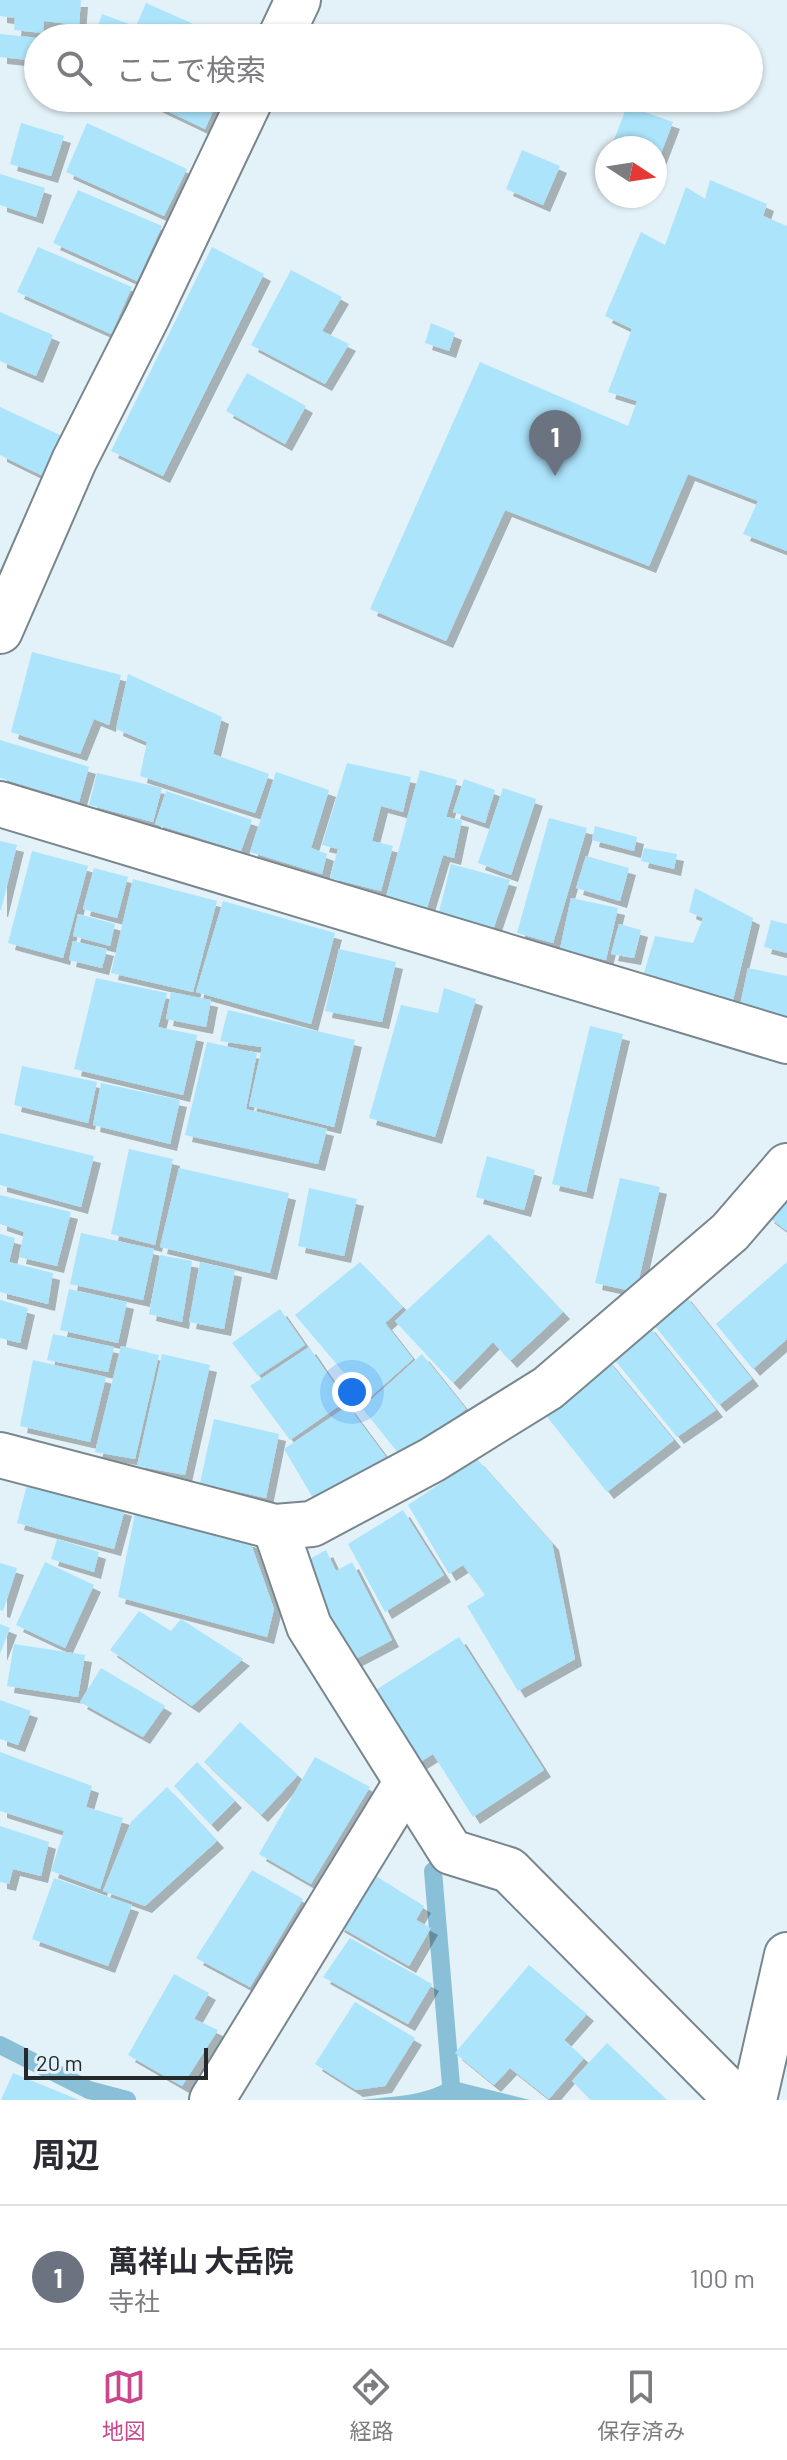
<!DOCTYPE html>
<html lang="ja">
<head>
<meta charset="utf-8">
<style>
  :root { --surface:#fff; --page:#f7f7f7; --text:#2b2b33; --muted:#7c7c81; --line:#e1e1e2; --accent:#ca478c }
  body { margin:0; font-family:Barlow,"Noto Sans JP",sans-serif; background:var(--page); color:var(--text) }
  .compass { position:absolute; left:595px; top:136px; width:72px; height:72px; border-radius:50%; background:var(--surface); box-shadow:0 2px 6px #0004; rotate:102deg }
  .scale { position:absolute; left:24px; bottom:20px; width:184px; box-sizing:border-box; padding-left:8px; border:4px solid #242a2c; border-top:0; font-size:22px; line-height:28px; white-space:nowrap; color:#242a2c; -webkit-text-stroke:6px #e3f1f8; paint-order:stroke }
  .you { position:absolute; left:352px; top:1392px; width:28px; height:28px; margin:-20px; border:6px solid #fff; border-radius:50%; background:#1a73e8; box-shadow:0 0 0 12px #1a73e833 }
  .badge { display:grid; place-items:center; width:52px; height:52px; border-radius:50%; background:var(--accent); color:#fff; font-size:26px; font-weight:700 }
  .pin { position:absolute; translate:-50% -66px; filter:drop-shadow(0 2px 4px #0008) }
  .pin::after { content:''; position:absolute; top:42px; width:28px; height:24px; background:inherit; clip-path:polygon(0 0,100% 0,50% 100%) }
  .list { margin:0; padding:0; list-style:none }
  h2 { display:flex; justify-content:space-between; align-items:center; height:104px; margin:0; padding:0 32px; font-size:34px }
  h2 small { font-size:26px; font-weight:400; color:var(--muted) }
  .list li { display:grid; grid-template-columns:52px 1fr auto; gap:24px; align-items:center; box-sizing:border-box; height:144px; padding:0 32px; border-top:2px solid var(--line) }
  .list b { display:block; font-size:30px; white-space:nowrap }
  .list p { margin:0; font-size:26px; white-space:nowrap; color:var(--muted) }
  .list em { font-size:26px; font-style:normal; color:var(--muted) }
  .icon { flex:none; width:44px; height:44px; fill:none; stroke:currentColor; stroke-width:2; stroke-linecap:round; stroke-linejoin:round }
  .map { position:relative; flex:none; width:787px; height:2100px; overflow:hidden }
  .search { position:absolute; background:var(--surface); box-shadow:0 2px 6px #0004; left:24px; right:24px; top:24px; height:88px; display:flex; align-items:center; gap:20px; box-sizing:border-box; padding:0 28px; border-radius:44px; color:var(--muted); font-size:30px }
  .sheet { height:248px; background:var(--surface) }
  nav { display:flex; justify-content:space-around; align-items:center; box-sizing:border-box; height:112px; border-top:2px solid var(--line); background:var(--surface); font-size:22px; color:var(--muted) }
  nav a { display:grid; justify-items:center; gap:4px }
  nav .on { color:var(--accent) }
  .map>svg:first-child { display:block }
</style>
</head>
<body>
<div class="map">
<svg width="787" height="2100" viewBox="0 0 787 2100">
  <defs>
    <filter id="shadow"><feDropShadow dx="7" dy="7" stdDeviation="0" flood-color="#0004"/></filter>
  </defs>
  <rect width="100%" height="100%" fill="#e3f1f8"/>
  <path fill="#89c0d7" d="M450,2080L530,2100H362C391,2096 425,2097 450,2080Z"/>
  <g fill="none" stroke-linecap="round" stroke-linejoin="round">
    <g stroke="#89c0d7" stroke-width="18">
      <path d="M433,1871L452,2097"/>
      <path d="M0,2045L89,2090L127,2100"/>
    </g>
  </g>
  <g fill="#ace4fc" filter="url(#shadow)">
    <path d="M0,0H81L79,25L44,21L43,33L14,30L15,18L0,16Z"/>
    <path d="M146,3L225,38H131Z"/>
    <path d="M102,14L129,24L124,38H114L96,32Z"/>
    <path d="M0,34L38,38V61L0,57Z"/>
    <path d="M140,98H203L216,104L205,129Z"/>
    <path d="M627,106L673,122L655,169V148H611Z"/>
    <path d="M21,123L64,136L51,176L10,164Z"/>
    <path d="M87,123L187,169L164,216L66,172Z"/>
    <path d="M522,150L560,166L543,205L506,189Z"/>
    <path d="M0,174L45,188L36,217L0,205Z"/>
    <path d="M710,180L767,204L763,216L787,226V551L743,534L758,501L688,474L649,566L505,510L446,641L370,609L480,362L628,426L637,401L608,392L632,329L605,316L641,232L665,245L686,187L705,199Z"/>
    <path d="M78,190L162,226L137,281L53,243Z"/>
    <path d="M38,247L132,287L111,334L17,292Z"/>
    <path d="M212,247L264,274L163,476L111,451Z"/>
    <path d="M291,270L342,297L322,331L349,344L325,384L251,345Z"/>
    <path d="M0,312L53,335L36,376L0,361Z"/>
    <path d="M431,323L455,333L449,351L425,343Z"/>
    <path d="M247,373L306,406L285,444L226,411Z"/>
    <path d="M0,407L62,436L43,476L0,455Z"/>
    <path d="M32,652L121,675L109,725L94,719L80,754L11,732Z"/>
    <path d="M128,674L222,717L213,754L269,774L255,813L140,776L147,742L116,729Z"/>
    <path d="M0,740L89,767L79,802L0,778Z"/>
    <path d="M347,763L411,777L403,812L381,806L372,841L393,846L381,891L330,878L338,849L322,845Z"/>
    <path d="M420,770L457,780L446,817L462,820L454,858L443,855L427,908L386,897Z"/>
    <path d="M276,772L329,790L311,848L327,854L322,874L250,852Z"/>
    <path d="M97,773L162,788L153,822L89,805Z"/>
    <path d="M464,779L495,790L485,823L453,812Z"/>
    <path d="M503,788L536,799L511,875L478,863Z"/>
    <path d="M166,791L252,820L241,851L155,824Z"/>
    <path d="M549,818L587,828L553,943L517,933Z"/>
    <path d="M595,826L637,837L634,851L592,840Z"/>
    <path d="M0,841L17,845L1,910H0Z"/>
    <path d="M644,848L677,854L674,869L641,861Z"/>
    <path d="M32,851L88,866L63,958L8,943Z"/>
    <path d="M586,856L629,868L620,901L576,888Z"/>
    <path d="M451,864L510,880L493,930L439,912Z"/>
    <path d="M94,868L128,877L117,918L83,909Z"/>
    <path d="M133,879L217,901L193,992L111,973Z"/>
    <path d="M695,888L753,918L733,1000L644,973L655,936L693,943L703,918L689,912Z"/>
    <path d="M571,898L618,908L606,960L560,949Z"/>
    <path d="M223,901L335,933L311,1024L196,992Z"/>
    <path d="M78,914L115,924L110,946L73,936Z"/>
    <path d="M771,920L787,924V953L764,947Z"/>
    <path d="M619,924L641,930L634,958L611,954Z"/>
    <path d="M73,941L107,949L102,968L69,960Z"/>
    <path d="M339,949L396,962L382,1022L325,1011Z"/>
    <path d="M748,968L787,976V1017L740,1006Z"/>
    <path d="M96,978L167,993L158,1027L197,1035L183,1095L74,1069Z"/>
    <path d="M444,988L476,999L435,1137L369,1118L401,1005L438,1013Z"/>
    <path d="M171,992L211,1000L206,1027L166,1019Z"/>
    <path d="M228,1010L355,1040L334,1127L249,1106L262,1047L220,1041Z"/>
    <path d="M590,1026L623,1034L586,1192L552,1184Z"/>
    <path d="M207,1042L257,1053L246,1109L327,1129L318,1164L185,1135Z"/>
    <path d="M22,1066L97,1082L88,1123L14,1105Z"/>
    <path d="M101,1083L180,1100L170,1144L93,1125Z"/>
    <path d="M0,1133L94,1156L81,1207L0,1185Z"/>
    <path d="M129,1149L173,1159L155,1245L111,1234Z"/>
    <path d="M487,1156L535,1170L524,1210L476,1197Z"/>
    <path d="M179,1168L289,1193L270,1273L160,1247Z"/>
    <path d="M620,1178L660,1187L636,1292L595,1283Z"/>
    <path d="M309,1188L357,1199L344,1256L298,1246Z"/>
    <path d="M787,1193V1231L767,1216Z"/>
    <path d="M0,1195L71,1212L57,1266L19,1257L24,1232L0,1224Z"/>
    <path d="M81,1233L154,1249L143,1300L70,1284Z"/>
    <path d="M0,1234L15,1238L9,1262L53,1273L48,1304L0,1292Z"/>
    <path d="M489,1234L563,1312L510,1361L493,1342L453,1383L395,1321Z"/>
    <path d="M160,1255L192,1261L182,1322L149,1314Z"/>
    <path d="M200,1262L235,1270L224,1329L189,1322Z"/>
    <path d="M360,1262L403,1307L385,1323L413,1359L367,1400L295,1315Z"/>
    <path d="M787,1262V1339L753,1369L716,1324Z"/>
    <path d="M69,1289L127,1302L118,1343L60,1330Z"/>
    <path d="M684,1294L752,1379L719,1405L650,1320Z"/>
    <path d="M0,1300L28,1308L20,1343L0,1338Z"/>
    <path d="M280,1309L305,1345L258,1376L232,1343Z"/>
    <path d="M648,1325L716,1410L677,1437L610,1354Z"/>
    <path d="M53,1334L114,1347L108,1372L47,1360Z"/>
    <path d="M121,1346L159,1355L135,1459L95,1452Z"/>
    <path d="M309,1347L346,1401L290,1440L250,1386Z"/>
    <path d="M162,1354L210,1365L185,1475L137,1466Z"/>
    <path d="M422,1354L466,1409L403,1459L362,1408Z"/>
    <path d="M606,1358L674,1440L607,1492L540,1408Z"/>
    <path d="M33,1360L106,1377L90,1442L20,1426Z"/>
    <path d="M348,1406L386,1457L316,1503L284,1449Z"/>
    <path d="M214,1419L279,1434L266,1498L200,1483Z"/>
    <path d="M477,1459L552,1543L575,1659L518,1691L467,1606L485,1595L463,1565L449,1574L408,1505Z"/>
    <path d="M28,1481L125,1509L114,1549L17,1523Z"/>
    <path d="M136,1509L250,1541L274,1609L267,1637L118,1597Z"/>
    <path d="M403,1510L444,1575L385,1612L348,1544Z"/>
    <path d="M57,1539L99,1552L94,1572L51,1559Z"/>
    <path d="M326,1550L336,1571L352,1562L392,1640L346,1664L297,1566Z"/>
    <path d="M45,1562L94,1585L65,1648L16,1625Z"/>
    <path d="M0,1563L17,1568L3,1611L0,1610Z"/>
    <path d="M139,1611L171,1631L181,1619L243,1659L192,1706L110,1650Z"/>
    <path d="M0,1624L10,1628L0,1654Z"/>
    <path d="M459,1637L544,1770L473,1817L433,1754L417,1764L371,1693Z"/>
    <path d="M14,1644L85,1655L78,1697L7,1686Z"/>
    <path d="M101,1668L165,1706L143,1737L80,1702Z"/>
    <path d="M0,1700L31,1711L18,1745L0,1739Z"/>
    <path d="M240,1722L298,1775L261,1815L204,1762Z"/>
    <path d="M0,1752L92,1786L86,1807L123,1818L100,1889L51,1871L64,1831L0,1811Z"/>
    <path d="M315,1757L370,1787L311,1884L259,1854Z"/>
    <path d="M197,1762L235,1801L211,1825L174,1786Z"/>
    <path d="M167,1787L217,1841L145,1906L103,1891L131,1822Z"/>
    <path d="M0,1826L49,1842L41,1876L13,1869L9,1884L0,1882Z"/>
    <path d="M252,1870L303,1899L250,1987L196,1958Z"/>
    <path d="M371,1873L424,1906L416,1920L431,1928L409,1966L337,1925Z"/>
    <path d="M54,1878L132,1905L108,1966L32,1939Z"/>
    <path d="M350,1938L432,1984L408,2024L323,1977Z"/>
    <path d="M529,1965L587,2014L564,2040L584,2058L549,2099L510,2068L494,2085L455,2053Z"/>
    <path d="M174,1974L209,1993L194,2019L218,2030L182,2086L128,2055Z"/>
    <path d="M355,2002L415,2038L385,2086L356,2090L315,2064Z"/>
    <path d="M607,2043L667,2100H591L572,2081Z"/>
    <path d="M13,2073L79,2100H1Z"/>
  </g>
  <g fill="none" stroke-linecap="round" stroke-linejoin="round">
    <g stroke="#79878d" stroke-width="48">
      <g id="street">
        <path d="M280,38L298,0"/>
        <path d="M0,631L74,461L147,317L251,98"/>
        <path d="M0,804L787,1041"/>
        <path d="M0,1455L275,1527L312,1524L432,1460L548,1388L730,1232L787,1166"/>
        <path d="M275,1527L309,1626L451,1852L509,1870L737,2100"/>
        <path d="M212,2100L406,1783"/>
        <path d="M754,2100L787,1955"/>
      </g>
    </g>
    <use href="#street" stroke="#fff" stroke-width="44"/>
  </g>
</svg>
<svg class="compass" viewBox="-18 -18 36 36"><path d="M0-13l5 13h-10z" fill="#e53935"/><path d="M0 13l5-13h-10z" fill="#7c7c81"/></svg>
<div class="scale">20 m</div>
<div class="you"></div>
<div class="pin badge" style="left:555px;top:476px;background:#6b7280">1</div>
<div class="search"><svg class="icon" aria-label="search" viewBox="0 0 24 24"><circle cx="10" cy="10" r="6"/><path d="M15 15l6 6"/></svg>ここで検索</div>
</div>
<section class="sheet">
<h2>周辺<small></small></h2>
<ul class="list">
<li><span class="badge" style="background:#6b7280">1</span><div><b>萬祥山 大岳院</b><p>寺社</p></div><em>100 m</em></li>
</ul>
</section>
<nav>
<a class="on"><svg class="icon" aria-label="map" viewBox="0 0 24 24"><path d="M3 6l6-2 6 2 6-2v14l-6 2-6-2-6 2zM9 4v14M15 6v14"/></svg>地図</a>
<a><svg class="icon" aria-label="directions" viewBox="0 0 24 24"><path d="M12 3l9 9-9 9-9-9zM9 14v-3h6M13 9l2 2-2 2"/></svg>経路</a>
<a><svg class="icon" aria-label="saved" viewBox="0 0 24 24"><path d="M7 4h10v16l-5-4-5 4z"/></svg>保存済み</a>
</nav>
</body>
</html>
